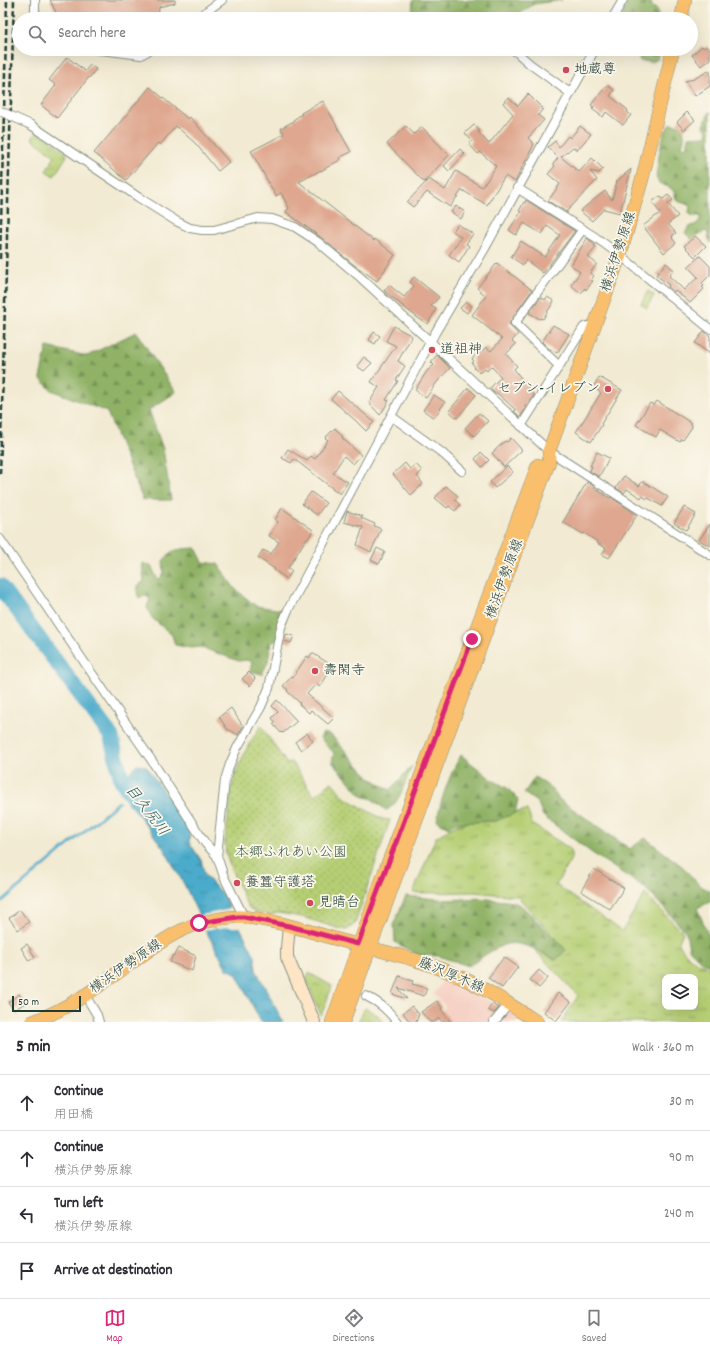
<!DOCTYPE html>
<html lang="en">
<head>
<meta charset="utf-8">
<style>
  :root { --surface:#fff; --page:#f7f7f7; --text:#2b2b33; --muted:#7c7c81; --line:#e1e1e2; --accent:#db2777 }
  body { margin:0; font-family:Dekko,"Klee One",sans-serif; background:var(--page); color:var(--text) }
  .controls { position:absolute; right:12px; bottom:12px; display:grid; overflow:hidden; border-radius:8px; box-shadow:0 4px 16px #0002 }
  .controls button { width:36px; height:36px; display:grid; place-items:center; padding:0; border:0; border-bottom:1px solid var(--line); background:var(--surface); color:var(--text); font:20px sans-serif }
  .scale { position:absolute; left:12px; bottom:10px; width:69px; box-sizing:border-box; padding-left:4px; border:2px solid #1f3d34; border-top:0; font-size:11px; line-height:14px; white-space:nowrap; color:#1f3d34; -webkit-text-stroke:3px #fbf7ec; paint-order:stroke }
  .stop { position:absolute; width:12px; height:12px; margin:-9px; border:3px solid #db2777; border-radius:50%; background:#fff }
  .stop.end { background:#db2777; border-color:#fff; box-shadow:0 1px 4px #0008 }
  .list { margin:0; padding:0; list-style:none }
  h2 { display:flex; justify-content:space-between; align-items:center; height:52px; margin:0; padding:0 16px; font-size:17px }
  h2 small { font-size:13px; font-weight:400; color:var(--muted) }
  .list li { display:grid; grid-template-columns:26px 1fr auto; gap:12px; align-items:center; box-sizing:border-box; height:56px; padding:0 16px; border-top:1px solid var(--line) }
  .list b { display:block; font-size:15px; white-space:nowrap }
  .list p { margin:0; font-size:13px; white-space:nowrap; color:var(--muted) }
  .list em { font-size:13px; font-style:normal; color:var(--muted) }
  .icon { flex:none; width:22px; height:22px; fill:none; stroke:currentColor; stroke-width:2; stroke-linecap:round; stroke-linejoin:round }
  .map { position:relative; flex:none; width:710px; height:1022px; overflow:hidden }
  .search { position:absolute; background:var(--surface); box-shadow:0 4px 16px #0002; left:12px; right:12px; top:12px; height:44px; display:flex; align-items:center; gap:10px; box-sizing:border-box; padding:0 14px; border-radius:22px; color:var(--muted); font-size:15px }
  .sheet { height:276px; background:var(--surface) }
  nav { display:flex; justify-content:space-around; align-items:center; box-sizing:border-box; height:56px; border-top:1px solid var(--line); background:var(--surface); font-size:11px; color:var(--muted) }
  nav a { display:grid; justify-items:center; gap:2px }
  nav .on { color:var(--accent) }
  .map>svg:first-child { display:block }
</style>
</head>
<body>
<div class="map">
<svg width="710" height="1022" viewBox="0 0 710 1022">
  <defs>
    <pattern id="grass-tufts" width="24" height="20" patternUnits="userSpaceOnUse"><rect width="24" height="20" fill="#b6cf74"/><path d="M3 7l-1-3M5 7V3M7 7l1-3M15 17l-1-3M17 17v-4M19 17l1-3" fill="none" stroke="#93a960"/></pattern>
    <pattern id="forest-firs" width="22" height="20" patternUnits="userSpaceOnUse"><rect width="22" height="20" fill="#90b266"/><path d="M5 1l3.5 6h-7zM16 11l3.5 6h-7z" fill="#759255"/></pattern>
    <pattern id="cemetery-stones" width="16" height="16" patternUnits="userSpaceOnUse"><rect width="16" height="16" fill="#b6cf74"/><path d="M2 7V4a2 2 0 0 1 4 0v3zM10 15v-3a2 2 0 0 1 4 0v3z" fill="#93a960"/></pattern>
    <pattern id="park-dots" width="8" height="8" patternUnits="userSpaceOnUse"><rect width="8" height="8" fill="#b6cf74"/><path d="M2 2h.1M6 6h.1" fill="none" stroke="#93a960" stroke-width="1.8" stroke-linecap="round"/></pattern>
    <pattern id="water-ripples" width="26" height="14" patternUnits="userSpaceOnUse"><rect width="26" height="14" fill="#4cabcb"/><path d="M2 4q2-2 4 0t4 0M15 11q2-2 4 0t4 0" fill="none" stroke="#3f8ca6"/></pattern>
  </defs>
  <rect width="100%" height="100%" fill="#fbf7ec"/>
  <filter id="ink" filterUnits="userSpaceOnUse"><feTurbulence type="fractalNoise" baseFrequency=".025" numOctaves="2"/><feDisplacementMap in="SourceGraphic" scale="8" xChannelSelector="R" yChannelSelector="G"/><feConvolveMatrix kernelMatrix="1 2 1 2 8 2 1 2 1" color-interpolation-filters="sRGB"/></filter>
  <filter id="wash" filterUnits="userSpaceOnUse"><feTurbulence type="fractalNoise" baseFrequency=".012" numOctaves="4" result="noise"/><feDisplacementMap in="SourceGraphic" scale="16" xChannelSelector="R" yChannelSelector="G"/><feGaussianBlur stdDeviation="0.9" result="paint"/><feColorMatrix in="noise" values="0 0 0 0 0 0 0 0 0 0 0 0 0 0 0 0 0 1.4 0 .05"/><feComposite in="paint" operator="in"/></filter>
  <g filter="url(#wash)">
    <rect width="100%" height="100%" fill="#f2ead2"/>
    <path fill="#f6d1c5" d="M445,977L502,1007L521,1019L518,1022H441L437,1015L446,1007L434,994Z"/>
    <g fill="url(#grass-tufts)" stroke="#6a8654" fill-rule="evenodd">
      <path d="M37,131L66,152L67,156L54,176L46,171L55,156L32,139Z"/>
      <path d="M527,810L533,825L569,848L572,857L556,885L622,931L645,894L683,932L678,944L690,958L710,968V1022H561L578,996L533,948L556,960L566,950L517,896L474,892L413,893L436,837L456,825ZM665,977H695V1007H665Z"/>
      <path d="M309,973L332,986L321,1016L306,979Z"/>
      <path d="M365,1008L378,1015L382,1022H358Z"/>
    </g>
    <g fill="url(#forest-firs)" stroke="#58784d">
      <path d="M413,0H562L534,4L512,19H405L412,12Z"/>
      <path d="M629,0H650L652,6L657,10L659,19H620Z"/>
      <path d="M637,49H663L658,59L652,62L640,61Z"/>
      <path d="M710,111V243L707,231L703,232L691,239L685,233L689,227C695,225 700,223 701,216H692L689,213L690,206C686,203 681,203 676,200C674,187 670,188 659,183L656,176L660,149L664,133L670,124L681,125C685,131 685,139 682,146L685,148L688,144V137L706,136L708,133L704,126L706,119Z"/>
      <path d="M136,332L176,392L149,410L163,449L171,500H143L107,412L51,390L40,378L47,347L87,356Z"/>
      <path d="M196,548L203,562L218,564L235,589L256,606L282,610L285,618L279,639L271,643L268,662L262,674L250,671L252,662L246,660L239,661L200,647L191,648L175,645L172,635L152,618L147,607L150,599L146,596L139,598L137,593L138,586L144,581L142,563L151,566L158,580L164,574L163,561C174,548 180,549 196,548Z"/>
      <path d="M323,733L331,735L370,778L390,790L412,766C406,779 400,805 386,810L372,799L362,796L332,762L334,753L320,738Z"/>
      <path d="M461,755L491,779L507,788L518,799L515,813L496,821L455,823L449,827L440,824L437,820C441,798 450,774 461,755Z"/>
      <path d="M535,777L551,788L560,800L630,849L645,838L683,867L699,885L710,891V902L697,908L710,939V965L702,962L689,949L686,932L645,888L592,853L543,816L538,803L524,793Z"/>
      <path d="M406,896L449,900L479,898L514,902L523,907L566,950L556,960C542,952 518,938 501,946C490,951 479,959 469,966L438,956L417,955L395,942L394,923Z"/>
    </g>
    <path fill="url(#cemetery-stones)" stroke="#6a8654" d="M648,291L654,295L647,308L641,304Z"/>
    <path fill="url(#park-dots)" stroke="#6a8654" d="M261,726L287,764L292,762L314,796L332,782L344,797L382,819L390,820L355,924L347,930L337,928L302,917L278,913L270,915L256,912L250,909L246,903L231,869L226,854L225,842L232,785L238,767L249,744Z"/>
    <path fill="url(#water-ripples)" stroke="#367480" d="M136,765L146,766L190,830L189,842L201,860L205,875L223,895L255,956L256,970L283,1022H261L236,973L227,969L207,933L185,886L164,849L120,790L122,781Z"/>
    <path fill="#f2ead2" d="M232,906L243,927H227L204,930L197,916L227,910Z"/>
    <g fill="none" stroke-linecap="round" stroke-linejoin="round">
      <path stroke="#4cabcb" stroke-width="2.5" d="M0,903L119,802"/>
      <path stroke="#4cabcb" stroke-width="16" d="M0,586L111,736L122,781L134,799"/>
    </g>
    <g id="blocks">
      <g fill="#dfa78f">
        <path d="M50,0H175V3L159,7L158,19H59Z"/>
        <path d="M702,46L704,48L707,46L710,50V59L701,66L692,55Z"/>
        <path d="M67,57L85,71L90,65L96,69L90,77H89L57,118L41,105L56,85L49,80Z"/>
        <path d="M710,70V86L695,96L685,81L694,79Z"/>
        <path d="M607,85L614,90L610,96L628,110L627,112L631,115L623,125L606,112L603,117L592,109L594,107L591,105Z"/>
        <path d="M150,87L188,119L190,117L229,162L218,171L196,144L176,126L160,145L158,143L126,180L94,153Z"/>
        <path d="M528,94L543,109L538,115L544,120L528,138L534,144L515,182L505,176L487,205L462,190L450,207L427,192L413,207L407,202L429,179L445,190L456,171L482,187L485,182H486L496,166L480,152L478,154L469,144L472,141L465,133L474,125L480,131L478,132L489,144L513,114L503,103L508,97L518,106Z"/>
        <path d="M323,101L351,152L339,158L340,160L331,165L321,171V170L299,182L374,241L375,239L395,255L377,281L353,264L319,236L286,212L289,208L281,193L276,196L251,151L284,134L281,128L294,121L293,120L302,114L301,113Z"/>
        <path d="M687,112L695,120L684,130L677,122Z"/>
        <path d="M406,126L414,134L422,127L449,155L424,182L387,144Z"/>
        <path d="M580,126L591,134L577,150L573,147L561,157L579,172L592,158L603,169L599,173L590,171L597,180L566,212L568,213L548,201L560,184L548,174L555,166L553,164L558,158L548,147L555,141L559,147L568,136L570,138Z"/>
        <path d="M460,149L465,154L449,171L444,166Z"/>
        <path d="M631,169L620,213L604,209L592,221L580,211L605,191L612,200L617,181Z"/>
        <path d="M668,195L673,200L668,204L678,216L668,224L676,233L672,236L673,237L672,238L676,243L664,253L643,226L660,213L652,202L660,196L663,199Z"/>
        <path d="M526,200L575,231L543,273L526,260L523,265L511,257L521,241L545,257L560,235L547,226L542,234L524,223L516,235L509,230L521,212L519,211L524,202L525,203Z"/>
        <path d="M456,206L465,212L461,219L451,212Z"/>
        <path d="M458,224L473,234L466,244L469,246L459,262L449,255L461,237L453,231Z"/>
        <path d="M695,236L706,246L695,257L684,246Z"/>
        <path d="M587,238L595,244L594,246L596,247L588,257L597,264L590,273L594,276L591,280L593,281L586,290L585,288L581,293L571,285L580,272L571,265Z"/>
        <path d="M700,256L710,266V275L702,283L704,286L702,287L704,289L690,303L675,290L674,292L668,287L669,285L656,275L666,263L674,270L669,276L684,290L698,277L688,267Z"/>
        <path d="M497,263L532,290L510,322L509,325L518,334L512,341L516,344L506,354L517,366L514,369L534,395L530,401L524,406L526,408L520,417L514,411L516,410L497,393H494L490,388L501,377L491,366L487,371L485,369L482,372L480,371L479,373L474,368L475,367L472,363L474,361L472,359L477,353L479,354L486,347L491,351L502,339L472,315L486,296L477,288Z"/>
        <path d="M414,277L439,297L431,306L436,309L428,324L418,318L384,291L389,285L404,297L414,286L410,282Z"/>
        <path d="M541,297L545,300L547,297L554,301L543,319L541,318L540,319L529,313Z"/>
        <path d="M466,302L472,306L467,313L460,308Z"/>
        <path d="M553,325L569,334L557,353L548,348L542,342Z"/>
        <path d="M394,326L412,336L398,361L405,366L396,380L398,381L386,400L389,401L380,415L369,403L379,387L371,382L396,346L386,341Z"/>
        <path d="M704,331L710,336V354L695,343Z"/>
        <path d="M374,332L380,336L375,344L369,340Z"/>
        <path d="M437,355L450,368L437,382L426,398L415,390L427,371L434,365L431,362Z"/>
        <path d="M364,357L372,363L364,371L357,366Z"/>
        <path d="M599,377L622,390L601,424L602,425L591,442L576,432L601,393L593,387Z"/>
        <path d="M468,388L476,395L457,418L449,411Z"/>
        <path d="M338,391L374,422L366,431L356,421L331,399Z"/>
        <path d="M434,395L445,402L434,418L423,410Z"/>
        <path d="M657,401L691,423L692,427L683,440L682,439L680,442L660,430L656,437L636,425L650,403L654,405Z"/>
        <path d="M479,413L488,421L474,436L465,428Z"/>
        <path d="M335,428L343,437L342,438L361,455L353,464L344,456L333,473L348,482L340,494L294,459L291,463L282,458L288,449L307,461L311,456L315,459L328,440L325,438Z"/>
        <path d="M511,438L522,450L504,467L492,453L505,441L507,442Z"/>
        <path d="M481,452L489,460L482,467L475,459Z"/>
        <path d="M597,452L609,458L599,477L590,471L592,466H590Z"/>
        <path d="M405,463L410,469L416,464L422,471L417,476L423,484L411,495L393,474Z"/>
        <path d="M507,466L513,472L495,488L490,482Z"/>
        <path d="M624,476L639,486L642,482H644L668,497L662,506L648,498L647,499L642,496L641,498L627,489L624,493L616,488Z"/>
        <path d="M587,482L594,486V488L610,498L611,497L637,515L609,558L602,554L606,548L597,543L598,542L584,533L583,534L563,522Z"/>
        <path d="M446,486L458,496L455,500L460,505L455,511L449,506L447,508L435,498Z"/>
        <path d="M311,492L326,503L317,515L302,504Z"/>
        <path d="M684,507L696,514L686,530L674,523Z"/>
        <path d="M282,508L313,530L308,539H306L288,568L292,571L287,579L274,570L275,569L258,558L263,550L271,554L279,542L269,536L278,522L275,520Z"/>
        <path d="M347,511L362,516L361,518L375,524L374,526L381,529L371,552L357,545L363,527L344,522Z"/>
        <path d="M710,524V546L699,540Z"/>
        <path d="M377,548L385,552L379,564L371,560Z"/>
        <path d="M286,634L294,636L291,643L284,641Z"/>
        <path d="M312,653L333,666L320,687L316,684L307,694L334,718L328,724L311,710L309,713L299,704L300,703L287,691L288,690L283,686L292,676L293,677L307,656L309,658Z"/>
        <path d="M249,672L255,678L250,686L242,679Z"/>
        <path d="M277,700L297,721L283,733L282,732L281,733L273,724L275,722L272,718L278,712L272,706Z"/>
        <path d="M231,708L243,726L238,735L230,730H228L219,717Z"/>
        <path d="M307,733L313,741L301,750L295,742Z"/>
        <path d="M594,869L624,888L610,909L581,891Z"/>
        <path d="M20,910L29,922L18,930L9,918Z"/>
        <path d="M27,944L35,957L29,961L21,948Z"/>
        <path d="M179,948L196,956L192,971L170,962L173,955H175Z"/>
        <path d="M504,957L518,967L502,988L488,978Z"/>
        <path d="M539,970L548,978L539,988L530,980Z"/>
        <path d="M399,976L413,981L412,984L427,988L424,996L398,988L407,999L392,994Z"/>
        <path d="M558,993L571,1002L556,1021L544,1012Z"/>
        <path d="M19,994L25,1003L14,1010L8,1002Z"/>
        <path d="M437,1001L442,1008L441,1009L451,1022H442L439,1018L434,1022H430L421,1012Z"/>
        <path d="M492,1004L499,1008L494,1013L488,1010Z"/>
        <path d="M412,1006L419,1014L416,1022H410L403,1013Z"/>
      </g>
    </g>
  </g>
  <g filter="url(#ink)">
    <use href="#blocks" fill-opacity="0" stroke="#889483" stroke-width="1"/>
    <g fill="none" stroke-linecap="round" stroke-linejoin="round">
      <g stroke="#889483" stroke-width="10">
        <g id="street">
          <path d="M35,0V12L40,19"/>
          <path d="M196,19L222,0"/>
          <path d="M612,19L623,0"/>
          <path d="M93,49L141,55L151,49"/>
          <path d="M513,49L530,64L570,93"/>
          <path d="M31,125L138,197L176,221L190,228L202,230H214L258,218L272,219L295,227L318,242L360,277L549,451L710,555"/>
          <path d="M517,188L595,237L620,255L710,329"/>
          <path d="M559,366L515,323L583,229"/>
          <path d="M391,416L441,452L462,471"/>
          <path d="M521,426L584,327L595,324"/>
          <path d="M0,539L152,761L205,843L217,856L224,877L244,917"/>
          <path d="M217,856L225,780L230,764L237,748L261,707L269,688L281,627L288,610L435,333L484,250L595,49"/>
          <path d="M85,995L97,1015L99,1022"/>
          <path d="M366,996C380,1003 388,1010 397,1022"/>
          <path d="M494,1022L509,1004"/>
        </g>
      </g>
      <g stroke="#889483" stroke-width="14">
        <path id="secondary" d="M289,926L287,948V957L314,1022"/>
      </g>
      <g stroke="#889483" stroke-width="14">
        <g id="primary">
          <path d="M681,19L685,0"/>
          <path d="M32,1022C71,1008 105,982 138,958C154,947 169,935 187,928C199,922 230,916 243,917C277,920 311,932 343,941C381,951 420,959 456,975C485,988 511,1005 537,1022"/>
          <path d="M332,1022L385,871L538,465"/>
          <path d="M343,1022L446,739L549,462V451L620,255L643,176L673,49"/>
        </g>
      </g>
      <use href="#street" stroke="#fff" stroke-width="8"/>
      <use href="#secondary" stroke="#fde5c5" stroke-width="12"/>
      <use href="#primary" stroke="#f9bf6d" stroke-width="13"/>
      <g stroke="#1f3d34" stroke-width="2.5" stroke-dasharray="6 3" stroke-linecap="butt">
        <path d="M0,259L7,0"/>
        <path d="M0,474L14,0"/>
      </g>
      <g stroke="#889483" stroke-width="10" stroke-linecap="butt">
        <path id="street-bridge" d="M0,111L31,125"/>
      </g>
      <use href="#street-bridge" stroke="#fff" stroke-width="8"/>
    </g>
  </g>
  <g fill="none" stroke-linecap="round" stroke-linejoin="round" filter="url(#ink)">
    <path stroke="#db2777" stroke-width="5" d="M199,923L238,917H244L289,926L358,944L472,639"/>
  </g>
  <g fill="#d1495b" stroke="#fbf7ec" stroke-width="1.5">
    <circle cx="566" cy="70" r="4"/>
    <circle cx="432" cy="350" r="4"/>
    <circle cx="608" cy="389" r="4"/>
    <circle cx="315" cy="671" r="4"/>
    <circle cx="237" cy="883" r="4"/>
    <circle cx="310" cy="903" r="4"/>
  </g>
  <g text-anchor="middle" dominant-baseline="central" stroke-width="3.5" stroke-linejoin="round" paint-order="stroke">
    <g font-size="14" fill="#1f3d34" stroke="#fbf7ec" text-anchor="start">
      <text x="574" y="70">地蔵尊</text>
      <text x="440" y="350">道祖神</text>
      <text x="600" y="389" text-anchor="end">セブン-イレブン</text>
      <text x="323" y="671">壽閑寺</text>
      <text x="245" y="883">養蠶守護塔</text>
      <text x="318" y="903">見晴台</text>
    </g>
    <g font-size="14" fill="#1f3d34" stroke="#fbf7ec">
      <text transform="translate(619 252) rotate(-72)">横浜伊勢原線</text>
      <text transform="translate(505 579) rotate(-70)">横浜伊勢原線</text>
      <text transform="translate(126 967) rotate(-35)">横浜伊勢原線</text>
      <text transform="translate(451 976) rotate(23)">藤沢厚木線</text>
    </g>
    <g font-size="14" fill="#3d5a41" stroke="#fbf7ec">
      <text x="291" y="853">本郷ふれあい公園</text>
    </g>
    <g font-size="15" font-style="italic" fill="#2c5e61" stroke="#fbf7ec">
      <text transform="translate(146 811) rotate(52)">目久尻川</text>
    </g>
  </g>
</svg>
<div class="controls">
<button><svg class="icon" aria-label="layers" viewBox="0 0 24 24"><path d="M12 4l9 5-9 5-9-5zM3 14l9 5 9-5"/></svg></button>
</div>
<div class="scale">50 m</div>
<div class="stop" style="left:199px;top:923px"></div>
<div class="stop end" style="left:472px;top:639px"></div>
<div class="search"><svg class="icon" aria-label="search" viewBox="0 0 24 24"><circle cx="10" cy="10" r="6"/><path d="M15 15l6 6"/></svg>Search here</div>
</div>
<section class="sheet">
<h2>5 min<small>Walk · 360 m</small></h2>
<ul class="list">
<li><svg class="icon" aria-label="ahead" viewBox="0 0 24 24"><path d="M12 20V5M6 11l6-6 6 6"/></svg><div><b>Continue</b><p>用田橋</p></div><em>30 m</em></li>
<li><svg class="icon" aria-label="ahead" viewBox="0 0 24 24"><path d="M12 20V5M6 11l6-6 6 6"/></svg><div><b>Continue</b><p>横浜伊勢原線</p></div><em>90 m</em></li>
<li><svg class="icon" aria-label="left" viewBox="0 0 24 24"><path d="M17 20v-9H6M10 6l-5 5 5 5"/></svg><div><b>Turn left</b><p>横浜伊勢原線</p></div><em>240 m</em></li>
<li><svg class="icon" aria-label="arrive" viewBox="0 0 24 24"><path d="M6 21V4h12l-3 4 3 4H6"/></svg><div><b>Arrive at destination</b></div></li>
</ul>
</section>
<nav>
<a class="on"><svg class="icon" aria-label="map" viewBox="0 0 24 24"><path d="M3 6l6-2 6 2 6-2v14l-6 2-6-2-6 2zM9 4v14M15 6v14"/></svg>Map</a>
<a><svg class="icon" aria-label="directions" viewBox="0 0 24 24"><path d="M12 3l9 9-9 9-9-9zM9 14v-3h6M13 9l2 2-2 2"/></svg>Directions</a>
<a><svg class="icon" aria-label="saved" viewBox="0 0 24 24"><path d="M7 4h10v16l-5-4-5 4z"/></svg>Saved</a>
</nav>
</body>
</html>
